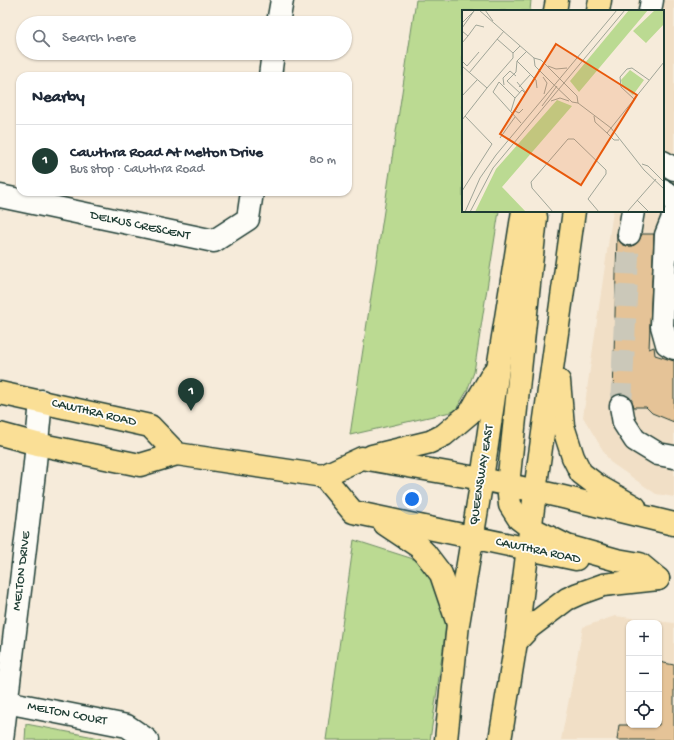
<!DOCTYPE html>
<html lang="en">
<head>
<meta charset="utf-8">
<style>
  :root { --surface:#fff; --page:#f2f2f3; --text:#1f2937; --muted:#747a83; --line:#e0e1e3; --accent:#1f3d34 }
  body { margin:0; font-family:"Gochi Hand",sans-serif; background:var(--page); color:var(--text) }
  .controls { position:absolute; right:12px; bottom:12px; display:grid; overflow:hidden; border-radius:8px; box-shadow:0 1px 3px #0004 }
  .controls button { width:36px; height:36px; display:grid; place-items:center; padding:0; border:0; border-bottom:1px solid var(--line); background:var(--surface); color:var(--text); font:20px sans-serif }
  .you { position:absolute; left:412px; top:499px; width:14px; height:14px; margin:-10px; border:3px solid #fff; border-radius:50%; background:#1a73e8; box-shadow:0 0 0 6px #1a73e833 }
  .badge { display:grid; place-items:center; width:26px; height:26px; border-radius:50%; background:var(--accent); color:#fff; font-size:13px; font-weight:700 }
  .pin { position:absolute; translate:-50% -33px; filter:drop-shadow(0 1px 2px #0008) }
  .pin::after { content:''; position:absolute; top:21px; width:14px; height:12px; background:inherit; clip-path:polygon(0 0,100% 0,50% 100%) }
  .list { margin:0; padding:0; list-style:none }
  h2 { display:flex; justify-content:space-between; align-items:center; height:52px; margin:0; padding:0 16px; font-size:17px }
  h2 small { font-size:13px; font-weight:400; color:var(--muted) }
  .list li { display:grid; grid-template-columns:26px 1fr auto; gap:12px; align-items:center; box-sizing:border-box; height:72px; padding:0 16px; border-top:1px solid var(--line) }
  .list b { display:block; font-size:15px; white-space:nowrap }
  .list p { margin:0; font-size:13px; white-space:nowrap; color:var(--muted) }
  .list em { font-size:13px; font-style:normal; color:var(--muted) }
  .icon { flex:none; width:22px; height:22px; fill:none; stroke:currentColor; stroke-width:2; stroke-linecap:round; stroke-linejoin:round }
  .map { position:relative; flex:none; width:674px; height:740px; overflow:hidden }
  .search { position:absolute; background:var(--surface); box-shadow:0 1px 3px #0004; left:16px; top:16px; width:336px; height:44px; display:flex; align-items:center; gap:10px; box-sizing:border-box; padding:0 14px; border-radius:22px; color:var(--muted); font-size:15px }
  .panel { position:absolute; background:var(--surface); box-shadow:0 1px 3px #0004; left:16px; top:72px; width:336px; height:124px; border-radius:12px }
  .map>svg:first-child { display:block }
</style>
</head>
<body>
<div class="map">
<svg width="674" height="740" viewBox="0 0 674 740">
  <rect width="100%" height="100%" fill="#f6ebda"/>
  <filter id="ink" filterUnits="userSpaceOnUse"><feTurbulence type="fractalNoise" baseFrequency=".025" numOctaves="2"/><feDisplacementMap in="SourceGraphic" scale="8" xChannelSelector="R" yChannelSelector="G"/><feConvolveMatrix kernelMatrix="1 2 1 2 8 2 1 2 1" color-interpolation-filters="sRGB"/></filter>
  <g filter="url(#ink)">
    <g fill="#f1dfc6" fill-rule="evenodd">
      <path d="M638,0H674V497L656,494L610,462L583,417L613,211H663V11H637Z"/>
      <path d="M615,616L674,623V740H561L583,627ZM629,623H659V725H629Z"/>
    </g>
    <g fill="#bbda92" stroke="#6d8c63">
      <path d="M416,0H531L530,11H463V211H499L474,372L467,391L455,411L350,435Z"/>
      <path d="M354,540L454,572L430,740H326Z"/>
      <path d="M26,724L110,740H25Z"/>
    </g>
    <g fill="#e5c397" stroke="#1f3d34">
      <path d="M617,233V239L621,243L627,246H633L638,242L642,234H654L649,349L654,347L655,355L674,361V422L652,413L646,407H634L631,398L626,394H618L613,397Z"/>
      <path d="M659,662L674,665V740H617L619,725H659Z"/>
    </g>
    <g fill="none" stroke-linecap="round" stroke-linejoin="round">
      <path stroke="#cbc8b9" stroke-width="22" stroke-dasharray="22 11" stroke-linecap="butt" d="M621,406L629,234"/>
      <g stroke="#1f3d34" stroke-width="25">
        <g id="minor">
          <path d="M650,11L652,0"/>
          <path d="M278,23L282,0"/>
          <path d="M270,76L273,53"/>
          <path d="M663,162L674,169"/>
          <path d="M663,191L669,194L674,202"/>
          <path d="M0,196L214,241L248,219L252,192"/>
          <path d="M674,215L666,235L662,326L667,344L674,348"/>
          <path d="M629,234L633,211"/>
          <path d="M621,406L624,423L635,440L658,454L674,457"/>
          <path d="M6,702L127,726L143,737L147,740"/>
          <path d="M2,740L34,473L41,401"/>
        </g>
      </g>
      <g stroke="#1f3d34" stroke-width="25">
        <g id="major">
          <path d="M555,11L557,0"/>
          <path d="M598,11L600,0"/>
          <path d="M536,217L508,485L510,505L519,519L531,528L567,546L617,560L640,564L658,579"/>
          <path d="M559,381L563,426L573,457L581,473L598,486L635,507"/>
          <path d="M0,393L150,426L177,454"/>
          <path d="M0,434L37,444L140,465L177,454L323,476L362,458L482,479L563,497L674,524"/>
          <path d="M372,456L430,442L444,435L470,413L493,373"/>
          <path d="M323,476L353,512L576,559"/>
          <path d="M385,524L418,546L425,553L441,574L457,621"/>
          <path d="M516,642L530,627L567,599L578,594L603,585L658,579"/>
          <path d="M446,740L458,624L482,479L499,362L523,211"/>
          <path d="M500,740L516,642L538,469L574,211"/>
        </g>
      </g>
      <use href="#minor" stroke="#fdfcf7" stroke-width="22"/>
      <use href="#major" stroke="#fadf96" stroke-width="22"/>
    </g>
  </g>
  <g text-anchor="middle" dominant-baseline="central" stroke-width="3.5" stroke-linejoin="round" paint-order="stroke">
    <g font-size="13" fill="#1f3d34" stroke="#fdfcf7">
      <text transform="translate(140 226) rotate(12)">DELKUS CRESCENT</text>
      <text transform="translate(94 413) rotate(13)">CAWTHRA ROAD</text>
      <text transform="translate(482 475) rotate(-81)">QUEENSWAY EAST</text>
      <text transform="translate(538 551) rotate(12)">CAWTHRA ROAD</text>
      <text transform="translate(22 571) rotate(-83)">MELTON DRIVE</text>
      <text transform="translate(67 714) rotate(11)">MELTON COURT</text>
    </g>
  </g>
  <g transform="translate(462 10)">
    <rect width="202" height="202" fill="#f6ebda"/>
    <path d="M167,0H186L117,82L108,71ZM193,0H202V14L184,33L171,21ZM168,60L182,70L171,85L160,75L159,70ZM95,90L110,96L40,177L64,202H13L34,159Z" fill="#bbda92"/>
    <path fill="none" stroke="#a0a598" stroke-width="1" d="M17,0L72,48L79,50L115,86L116,93M23,0L31,11M0,13L12,1M0,18L12,1M0,21L6,26L0,33M6,26L14,15L22,17M35,29L51,43L58,36M65,41L55,51L74,70L75,78M72,48L73,56L89,72L110,92L116,93L149,118L182,160L202,179M0,51L5,56L17,42M55,51L54,62L45,71L58,83M0,56L25,78L0,110M86,56L94,59L105,58M7,63L42,21M81,67L85,73L82,84M55,72L64,83M42,75L41,68L48,61L54,66M57,77L68,65M25,78L51,48V43M0,86L15,70M53,88L60,80L63,83L53,101L57,103L61,99M172,89L159,77L158,67L165,59L170,58L187,70M89,91L98,88L107,91M80,96L95,76M49,101L53,88L37,72L31,82L59,113M132,106L133,112L145,123L152,130H157M145,123L202,52M38,128L53,107M180,154L186,156L202,172M0,181L30,134L3,106M175,190L187,202M3,202L18,168L34,145L155,0M8,202L31,158L163,0M91,202L70,178L69,172L106,129H112L144,160V164L126,189L137,202M165,202L194,169"/>
    <path fill="#e8590c" fill-opacity="0.15" stroke="#e8590c" stroke-width="2" d="M94,34L175,85L119,175L38,124Z"/>
    <rect width="202" height="202" fill="none" stroke="#1f3d34" stroke-width="2"/>
  </g>
</svg>
<div class="controls">
<button>+</button>
<button>−</button>
<button><svg class="icon" aria-label="locate" viewBox="0 0 24 24"><circle cx="12" cy="12" r="6"/><path d="M12 2v4M12 18v4M2 12h4M18 12h4"/></svg></button>
</div>
<div class="you"></div>
<div class="pin badge" style="left:191px;top:411px">1</div>
<div class="search"><svg class="icon" aria-label="search" viewBox="0 0 24 24"><circle cx="10" cy="10" r="6"/><path d="M15 15l6 6"/></svg>Search here</div>
<section class="panel">
<h2>Nearby<small></small></h2>
<ul class="list">
<li><span class="badge">1</span><div><b>Cawthra Road At Melton Drive</b><p>Bus stop · Cawthra Road</p></div><em>80 m</em></li>
</ul>
</section>
</div>
</body>
</html>
